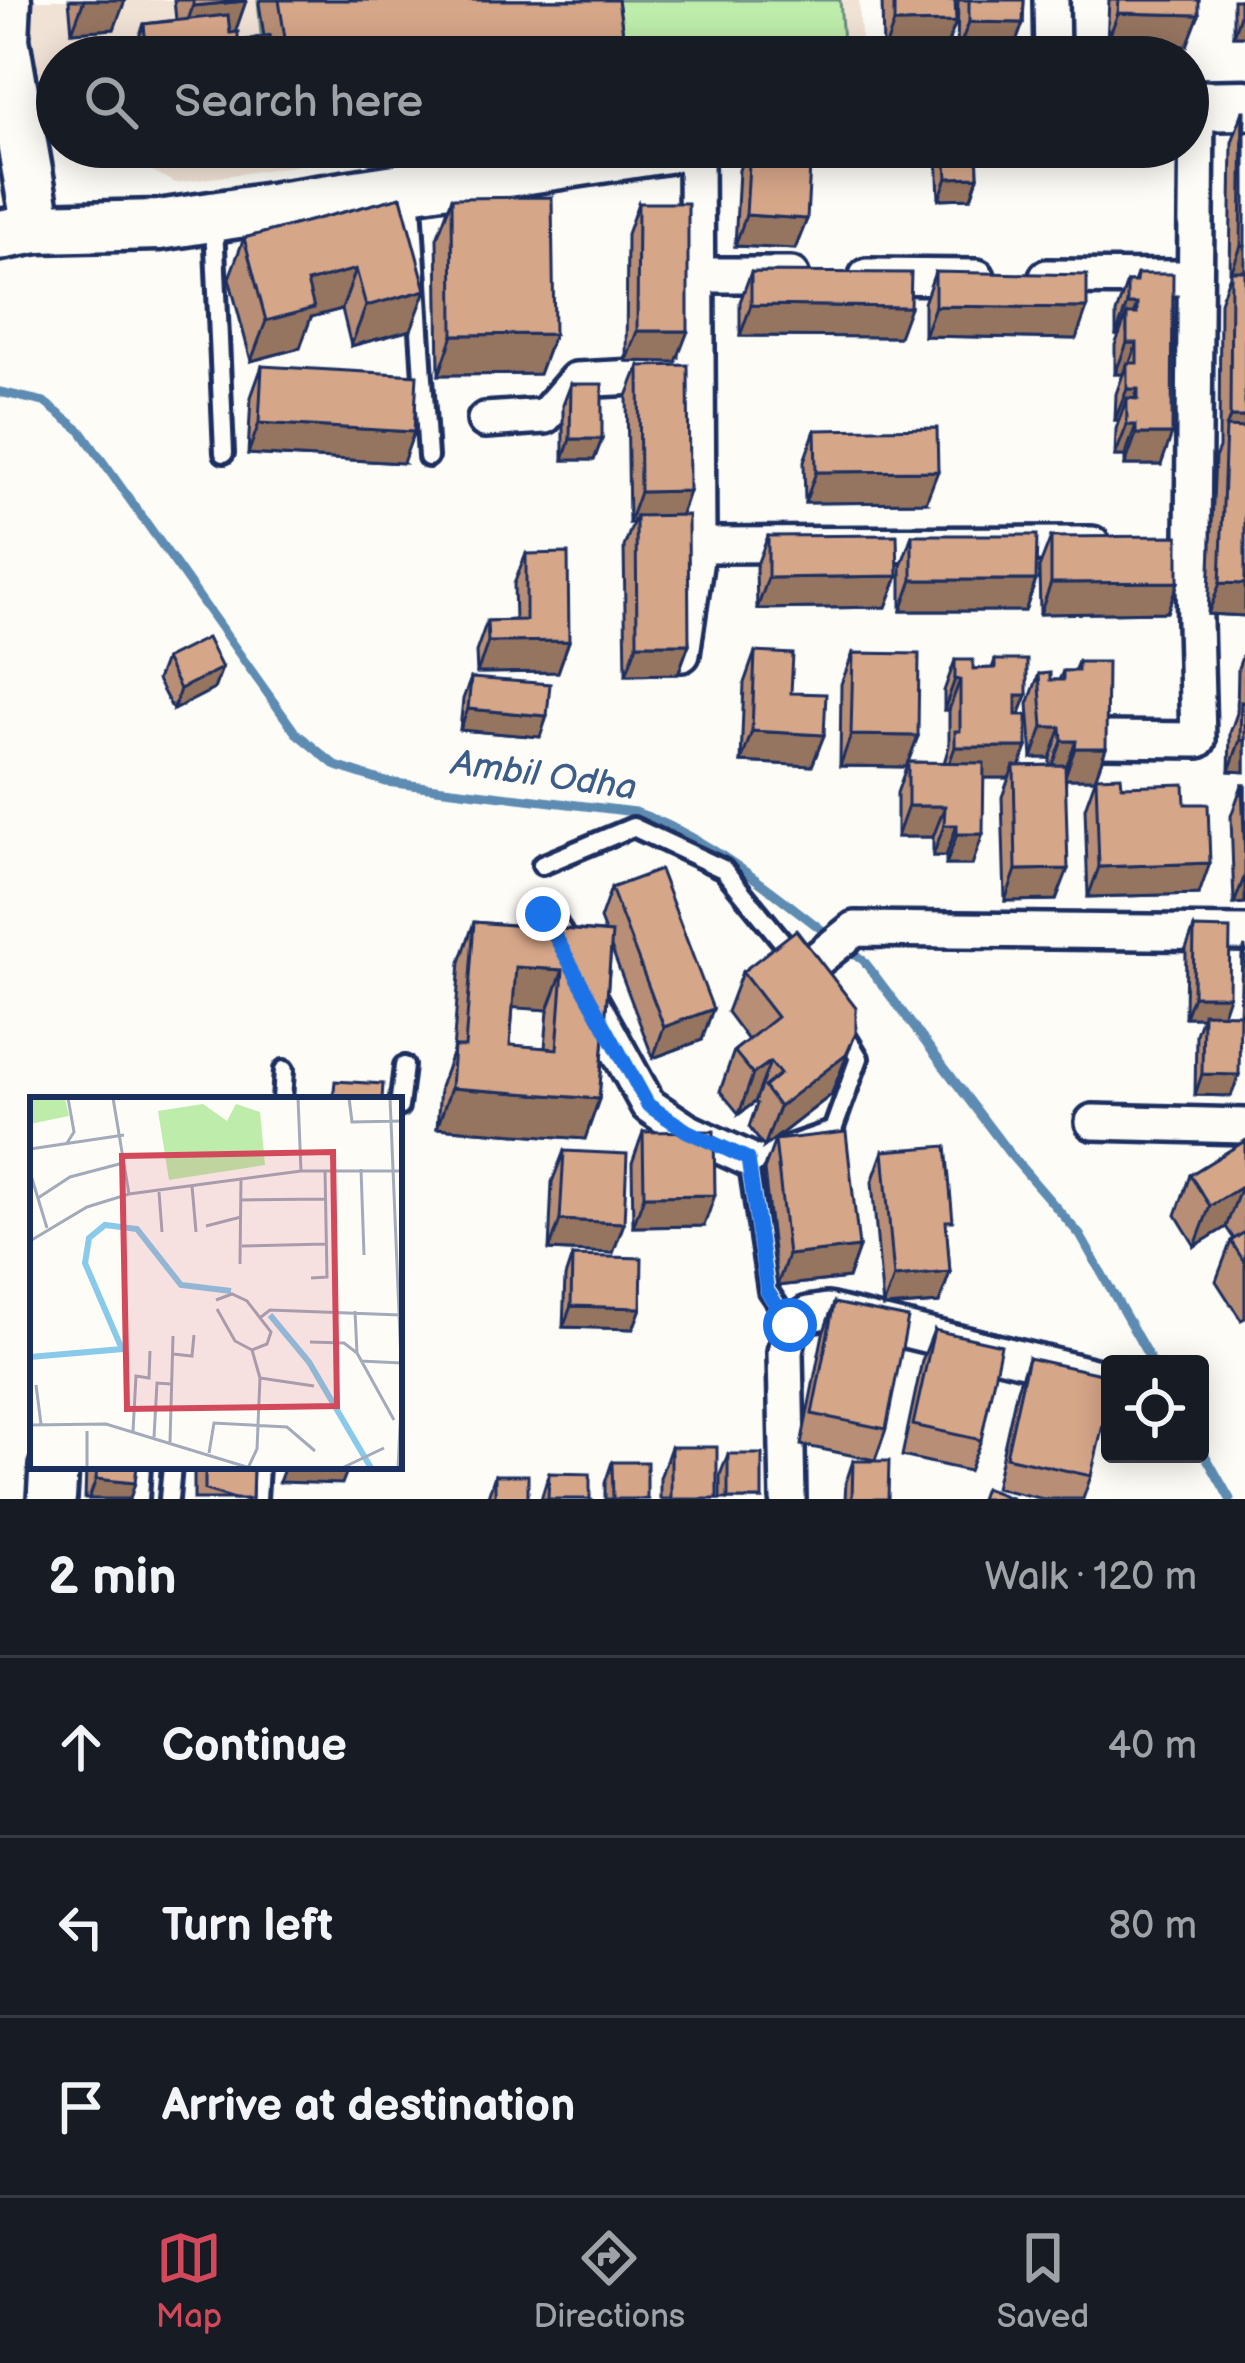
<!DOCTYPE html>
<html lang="en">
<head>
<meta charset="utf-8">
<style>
  :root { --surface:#171b24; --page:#20242c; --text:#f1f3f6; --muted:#9ea1a6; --line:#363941; --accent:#d1495b }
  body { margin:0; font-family:"Balsamiq Sans",sans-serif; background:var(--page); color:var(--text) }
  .controls { position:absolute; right:36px; bottom:36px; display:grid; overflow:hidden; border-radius:12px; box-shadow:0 6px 30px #0003 }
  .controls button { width:108px; height:108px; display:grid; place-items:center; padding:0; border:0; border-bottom:3px solid var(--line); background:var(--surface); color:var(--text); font:60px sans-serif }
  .stop { position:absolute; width:36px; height:36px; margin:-27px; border:9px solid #1a73e8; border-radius:50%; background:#fff }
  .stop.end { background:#1a73e8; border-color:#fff; box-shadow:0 3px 12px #0008 }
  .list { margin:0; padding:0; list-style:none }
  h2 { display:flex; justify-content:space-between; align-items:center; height:156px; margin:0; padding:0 48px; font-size:51px }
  h2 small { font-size:39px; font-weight:400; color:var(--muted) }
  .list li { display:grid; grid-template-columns:78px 1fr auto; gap:36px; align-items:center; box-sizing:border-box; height:180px; padding:0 48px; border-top:3px solid var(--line) }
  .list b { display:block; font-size:45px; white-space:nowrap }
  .list em { font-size:39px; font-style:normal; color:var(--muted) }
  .icon { flex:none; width:66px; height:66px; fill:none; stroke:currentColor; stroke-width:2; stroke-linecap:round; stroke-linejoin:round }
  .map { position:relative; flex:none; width:1245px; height:1499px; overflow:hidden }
  .search { position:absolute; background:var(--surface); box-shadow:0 6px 30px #0003; left:36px; right:36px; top:36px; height:132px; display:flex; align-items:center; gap:30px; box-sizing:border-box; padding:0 42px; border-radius:66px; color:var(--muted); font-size:45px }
  .sheet { height:696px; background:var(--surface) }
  nav { display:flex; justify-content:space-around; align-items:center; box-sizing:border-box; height:168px; border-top:3px solid var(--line); background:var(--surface); font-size:33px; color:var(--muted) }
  nav a { display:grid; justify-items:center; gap:6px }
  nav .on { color:var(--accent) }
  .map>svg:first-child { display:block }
</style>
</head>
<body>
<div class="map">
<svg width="1245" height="1499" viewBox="0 0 1245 1499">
  <rect width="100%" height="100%" fill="#fdfcf7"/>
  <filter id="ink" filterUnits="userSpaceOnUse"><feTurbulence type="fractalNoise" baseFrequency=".00833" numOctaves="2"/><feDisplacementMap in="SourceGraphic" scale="24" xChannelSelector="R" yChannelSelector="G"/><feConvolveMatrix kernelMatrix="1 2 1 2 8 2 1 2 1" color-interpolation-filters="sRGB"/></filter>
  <g filter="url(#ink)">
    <g fill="#f1e2d6">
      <path d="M28,0H859L862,57H57V123L26,48Z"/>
      <path d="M105,147H424L176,183Z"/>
    </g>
    <path fill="#beedab" stroke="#6c8e84" stroke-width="3" d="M258,0H840L844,57H263Z"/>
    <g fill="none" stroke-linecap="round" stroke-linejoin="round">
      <g stroke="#5d8bb2" stroke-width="9">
        <path d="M0,392L44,402L81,431L295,732L336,766L386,782L635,812C709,837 768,889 830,936"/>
        <path d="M844,946L864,961L1009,1153L1080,1235L1153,1364"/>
        <path d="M1200,1446L1230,1499"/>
      </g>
      <g stroke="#1b2f5e" stroke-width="26">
        <g id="lane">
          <path d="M411,188L428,457"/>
          <path d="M214,224L224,453"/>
          <path d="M542,865L633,827L723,869L795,957"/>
          <path d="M282,1100L284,1070"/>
          <path d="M399,1107L404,1066"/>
          <path d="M791,1325L768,1291L748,1159L833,1130L859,1058L841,1028"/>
          <path d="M67,1499L69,1466"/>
          <path d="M139,1499L141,1466"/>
          <path d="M169,1499L172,1466"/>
          <path d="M257,1499L259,1466"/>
        </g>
      </g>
      <g stroke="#1b2f5e" stroke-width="42">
        <g id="street">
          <path d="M1051,0L1052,57"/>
          <path d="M697,275H791"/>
          <path d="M867,276L977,277"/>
          <path d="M1047,277L1181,278"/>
          <path d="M485,420L545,416L576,380L677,375"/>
          <path d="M698,545L1092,544"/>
          <path d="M682,654L698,545L696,147"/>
          <path d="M1101,739L1198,740L1193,544L1197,106"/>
          <path d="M543,914L648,1105L687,1131L748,1159"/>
          <path d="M805,969L855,929L1245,933"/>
          <path d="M1093,1122L1245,1126"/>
          <path d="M45,1499L47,1466"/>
          <path d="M788,1499L785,1352L791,1325L808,1314L827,1311L1110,1380"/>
        </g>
      </g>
      <g stroke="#1b2f5e" stroke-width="57">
        <g id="secondary">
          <path d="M6,0L4,40L37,228"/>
          <path d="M1188,106L1245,105"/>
          <path d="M0,235L37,228L159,225L673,147"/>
        </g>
      </g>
      <use href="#lane" stroke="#fdfcf7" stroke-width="16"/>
      <use href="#street" stroke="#fdfcf7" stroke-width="33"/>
      <use href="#secondary" stroke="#fdfcf7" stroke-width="48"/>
    </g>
    <g fill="#b88f76" stroke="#1b2f5e" stroke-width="3" fill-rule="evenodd">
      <path d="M69,0H125L114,29L72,32Z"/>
      <path d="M174,0H246L235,32L238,42L264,36L259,3L260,0H618L623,34L615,57H109L112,50L135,48L144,24L176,20Z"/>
      <path d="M882,0H955L956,22L944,53L883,54Z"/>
      <path d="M958,0H1024L1023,23L1012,53H957Z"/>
      <path d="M1109,0H1199L1187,46L1107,43Z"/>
      <rect x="1233" y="0" width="12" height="36"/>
      <path d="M1243,111L1245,616L1208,614L1215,458L1219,448L1220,302L1230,275L1232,142Z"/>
      <path d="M748,147H750L807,219L795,249L735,246L739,170Z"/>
      <path d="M940,147H977L978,177L971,198L939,199L937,154Z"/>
      <path d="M401,197L411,330L351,346L342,309L311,317L300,348L251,361L229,278L244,238Z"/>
      <path d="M452,198L554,334L539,374L439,375L437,238Z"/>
      <path d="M638,203L676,362L626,361L627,234Z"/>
      <path d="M751,272L899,337L740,336V302Z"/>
      <path d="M935,272L1076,339L924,336V303Z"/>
      <path d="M1137,274L1161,465H1125V456H1115L1116,429L1119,420H1115L1116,394L1123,374H1115V345L1119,335H1116V313L1127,282H1134Z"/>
      <path d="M262,366L403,463L248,454L251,397Z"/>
      <path d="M639,366L689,491L681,516L689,644L678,674L626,675L624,547L633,523H629L627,396Z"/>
      <path d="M571,384L602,439L594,460H563V405Z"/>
      <path d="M815,430L926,502L805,503L804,461Z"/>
      <path d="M912,535L1036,580L1025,611H901V566Z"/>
      <path d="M768,536L898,576L886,607L757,609L756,567Z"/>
      <path d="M1051,537L1178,582L1167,612L1040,614L1039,568Z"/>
      <path d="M526,554L569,641L558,672L477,673L476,652L487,621L515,620L514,584Z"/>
      <path d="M1245,649V772L1229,771L1230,733L1237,713L1238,668Z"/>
      <path d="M755,652L791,693L824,735L812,766L741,762L744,683Z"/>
      <path d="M853,653L918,736L906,767L840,766L841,684Z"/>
      <path d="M165,659L222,668L214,689L173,710L157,680Z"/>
      <path d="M955,660L973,669L992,668L995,660L1027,695L1019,715L1027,747L1020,766L1050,765V758H1032L1028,704L1039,674L1050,680H1059L1063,671H1074L1078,662L1106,748L1095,779H1066L1056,900L1005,901L1002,797L1009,778H984L972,865H946V856H933V837H897V793L908,762L944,763L949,746V710H944V691Z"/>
      <path d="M471,678L547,716L540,737L460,730L463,699Z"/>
      <path d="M1096,777L1185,804L1199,894L1088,897L1085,808Z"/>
      <path d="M1242,785H1245V903L1234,904L1231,816Z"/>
      <path d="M611,888L702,1040L653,1058L611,947L599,1099L585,1139L437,1128L440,1087L453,1051L460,962L474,922L605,932L600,919ZM513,1007L548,1010L545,1048L510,1045Z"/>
      <path d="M1194,928L1223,1014L1231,1096L1195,1095L1196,1034L1202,1017H1185L1186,949Z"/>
      <path d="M1245,946V1014H1240L1242,955Z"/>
      <path d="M742,972L841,1073L831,1095L764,1147L749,1127L757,1104L755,1102L739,1114L720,1091L734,1051L748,1040L727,1012Z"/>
      <path d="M643,1132L704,1226L633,1227L632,1163Z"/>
      <path d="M775,1140L859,1247L848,1278L777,1286L764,1170Z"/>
      <path d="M1245,1141V1318L1241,1320L1216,1281L1231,1241L1234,1239L1226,1227L1195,1246L1176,1215L1190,1175Z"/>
      <path d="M564,1151L624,1223L613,1253L549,1250L552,1182Z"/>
      <path d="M883,1151L947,1236L950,1272L939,1303L883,1307L872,1182Z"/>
      <path d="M572,1256L641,1308L633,1329L563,1327L565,1277Z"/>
      <path d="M834,1303L886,1429L875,1460L801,1445L823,1334Z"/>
      <path d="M934,1330L981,1440L969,1471L902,1456L922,1361Z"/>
      <path d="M1028,1358L1091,1476L1083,1499H1044L995,1488L1017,1389Z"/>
      <path d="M671,1447L717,1499H660V1478Z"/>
      <path d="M728,1454L762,1499H720V1475Z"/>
      <path d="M853,1461L888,1499H845L846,1482Z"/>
      <path d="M612,1462L647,1499H605V1483Z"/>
      <path d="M86,1466H137L130,1499H85Z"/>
      <path d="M194,1466H253L252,1499H194Z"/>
      <path d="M549,1473L590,1499H541Z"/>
      <path d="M495,1475L528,1499H487Z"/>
    </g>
    <g fill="#967460" stroke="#1b2f5e" stroke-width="3">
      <path d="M84,0H125L114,29L72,32Z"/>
      <path d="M246,1L232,41L179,46L193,6Z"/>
      <path d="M1118,13L1199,15L1187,46L1107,43Z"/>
      <path d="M1240,15H1245V36H1233Z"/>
      <path d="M956,22L944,53L883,54L894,23Z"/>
      <path d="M969,22L1023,23L1012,53H957Z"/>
      <path d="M623,34L615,57H575L583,39Z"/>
      <path d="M978,177L971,198L939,199L947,178Z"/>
      <path d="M746,215L807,219L795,249L735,246Z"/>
      <path d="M1241,246H1245V277L1231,273Z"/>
      <path d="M356,269L342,309L311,317L300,348L251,361L266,321L307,282Z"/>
      <path d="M426,290L411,330L351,346L366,306Z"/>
      <path d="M1127,304H1137L1127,333V314L1119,335H1116Z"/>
      <path d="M751,305L910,307L899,337L740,336Z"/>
      <path d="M935,306L1087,308L1076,339L924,336Z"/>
      <path d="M637,331H688L676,362L626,361Z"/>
      <path d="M554,334L539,374L439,375L453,335Z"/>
      <path d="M1127,343H1137L1127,370V363L1123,374H1115Z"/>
      <path d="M1127,389H1138L1127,420V398L1119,420H1115Z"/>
      <path d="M1230,417H1245V448L1226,428Z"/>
      <path d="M259,423L414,432L403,463L248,454Z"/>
      <path d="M1127,425H1136L1125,456H1115Z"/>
      <path d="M1136,434H1172L1161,465H1125Z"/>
      <path d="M570,439H602L594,460H563Z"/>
      <path d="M938,471L926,502L805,503L816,472Z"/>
      <path d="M689,491L678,522L636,516L633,523H629L640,492Z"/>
      <path d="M898,576L886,607L757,609L768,578Z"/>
      <path d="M912,580H1036L1025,611H901Z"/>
      <path d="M1178,582L1167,612L1040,614L1051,583Z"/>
      <path d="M1220,583L1245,584V616L1208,614Z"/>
      <path d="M569,641L558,672L477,673L488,642Z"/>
      <path d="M637,644H689L678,674L626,675Z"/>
      <path d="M222,668L214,689L173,710L180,689Z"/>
      <path d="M955,679L960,680L949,710H944Z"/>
      <path d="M1016,695H1027L1015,726Z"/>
      <path d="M468,709L547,716L540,737L460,730Z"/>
      <path d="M1043,727H1061L1050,758H1032Z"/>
      <path d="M752,731L824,735L812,766L741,762Z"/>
      <path d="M851,735L918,736L906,767L840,766Z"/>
      <path d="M1240,740L1245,741V772L1229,771Z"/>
      <path d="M1062,741H1076L1064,772H1050Z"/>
      <path d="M955,747H1027L1015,778L1014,766L1009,778H944Z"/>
      <path d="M1075,748H1106L1095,779H1064Z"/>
      <path d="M908,806H945L933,837H897Z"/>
      <path d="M944,825H957L946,856H933Z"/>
      <path d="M957,834H983L972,865H946Z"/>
      <path d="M1210,863L1199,894L1088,897L1099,867Z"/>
      <path d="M1068,869L1056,900L1005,901L1016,870Z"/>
      <path d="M1245,875V903L1234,904Z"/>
      <path d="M516,967L563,970L548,1010L502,1007Z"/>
      <path d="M1193,996H1229L1222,1017H1185Z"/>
      <path d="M713,1009L702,1040L653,1058L664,1027Z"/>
      <path d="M856,1033L831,1095L764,1147L779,1107Z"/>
      <path d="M770,1062L755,1102L739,1114L753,1074Z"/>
      <path d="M1202,1074L1239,1075L1231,1096L1195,1095Z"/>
      <path d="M451,1088L599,1099L585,1139L437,1128Z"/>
      <path d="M1241,1187L1226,1227L1195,1246L1210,1206Z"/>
      <path d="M715,1195L704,1226L633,1227L644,1196Z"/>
      <path d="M560,1220L624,1223L613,1253L549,1250Z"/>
      <path d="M859,1247L848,1278L777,1286L788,1255Z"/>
      <path d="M950,1272L939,1303L883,1307L894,1277Z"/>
      <path d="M571,1306L641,1308L633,1329L563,1327Z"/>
      <path d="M285,1466H349L342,1484L279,1482Z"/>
      <path d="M96,1479L135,1483L130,1499H89Z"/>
    </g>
    <g fill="#d6a689" stroke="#1b2f5e" stroke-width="3" fill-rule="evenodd">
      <path d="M193,0H246V1L193,6Z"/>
      <path d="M279,0H618L623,34L583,39L586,55L575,57H288Z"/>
      <path d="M894,0H955L956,22L894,23Z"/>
      <path d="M969,0H1024L1023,23L969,22Z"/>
      <path d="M1119,0H1199V15L1118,13Z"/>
      <rect x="1240" y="0" width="5" height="15"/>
      <path d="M228,15L230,33L238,32V42L270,35L273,57H111L112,50L146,47L144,24Z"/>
      <path d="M1243,111H1245V246H1241Z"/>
      <path d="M750,147H811L807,219L746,215Z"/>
      <path d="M945,147H977L978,177L947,178Z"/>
      <path d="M401,197L426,290L366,306L356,269L307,282L314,308L266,321L244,238Z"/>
      <path d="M552,197L554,334L453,335L452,198Z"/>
      <path d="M638,203H688V331H637Z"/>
      <path d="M1231,271H1245V417H1230Z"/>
      <path d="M751,272L911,273L910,307L751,305Z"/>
      <path d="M935,272L1087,275V308L935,306Z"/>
      <path d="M1137,274H1173L1172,434H1136V425H1127V398L1138,399V389H1127V363H1137V343H1127V314H1137V304H1127V282H1136Z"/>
      <path d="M688,365L689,491L640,492L639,366Z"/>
      <path d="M262,366L417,375L414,432L259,423Z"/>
      <path d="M571,384H602V439H570Z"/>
      <path d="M1226,427L1245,428V584L1220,583Z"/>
      <path d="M937,428L938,471L816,472L815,430Z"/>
      <path d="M688,515L689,644H637L636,516Z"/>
      <path d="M897,535L898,576L768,578V536Z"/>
      <path d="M912,535H1037L1036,580H912Z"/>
      <path d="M1178,536V582L1051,583V537Z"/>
      <path d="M568,553L569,641L488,642L487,621L526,620V554Z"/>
      <path d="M207,638L222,668L180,689L165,659Z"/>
      <path d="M755,652L793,654L791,693L826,694L824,735L752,731Z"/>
      <path d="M853,653L919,654L918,736L851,735Z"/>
      <path d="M955,660H973V669L995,668V660H1027V695H1016V715H1027V747H955V731H960V680L955,679Z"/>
      <path d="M1078,662H1107L1106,748H1075L1076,741H1062L1061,727H1043L1039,674L1050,673V680H1063V671H1078Z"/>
      <path d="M471,678L550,684L547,716L468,709Z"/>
      <path d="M1241,702L1245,703V741L1240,740Z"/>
      <path d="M908,762L984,763L983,834H957V825H944L945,806H908Z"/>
      <path d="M1065,765L1068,869L1016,870L1014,766Z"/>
      <path d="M1121,776L1122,786L1184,784L1185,804H1208L1210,863L1099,867L1096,777Z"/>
      <path d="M1242,785H1245V859Z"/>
      <path d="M660,870L713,1009L664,1027L611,888Z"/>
      <path d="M474,922L612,933L599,1099L451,1088L454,1047H465ZM516,967L563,970L557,1049L510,1045Z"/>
      <path d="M1194,928L1230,929L1229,996H1193Z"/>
      <path d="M796,930L856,1008V1033L846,1055L779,1107L764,1087L780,1074L770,1062L753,1074L734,1051L777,1017L742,972Z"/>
      <path d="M1203,1013L1240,1014L1239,1075L1202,1074Z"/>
      <path d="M335,1081L383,1084L382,1100H333Z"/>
      <path d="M714,1131L715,1195L644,1196L643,1132Z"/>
      <path d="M846,1132L859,1247L788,1255L775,1140Z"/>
      <path d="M1245,1141V1193L1241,1187L1210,1206L1190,1175Z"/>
      <path d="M946,1146L953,1221H946L950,1272L894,1277L883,1151Z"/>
      <path d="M564,1151L627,1154L624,1223L560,1220Z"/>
      <path d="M1245,1232V1263L1231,1241Z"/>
      <path d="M572,1256L642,1258L641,1308L571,1306Z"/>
      <path d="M834,1303L908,1318L886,1429L812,1414Z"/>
      <path d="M934,1330L1001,1345L981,1440L913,1425Z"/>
      <path d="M1028,1358L1110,1376V1395L1091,1476L1006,1457Z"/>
      <rect x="671" y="1447" width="46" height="52"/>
      <rect x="728" y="1454" width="34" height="45"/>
      <path d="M853,1461H889L888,1499H852Z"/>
      <path d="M612,1462H647V1499H613Z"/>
      <path d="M97,1466H137L135,1483L96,1479Z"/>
      <path d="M205,1466H253L252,1499H235L205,1490Z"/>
      <path d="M549,1473L590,1474V1499H548Z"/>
      <rect x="495" y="1475" width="33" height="24"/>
      <path d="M984,1488L1013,1499H980Z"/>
    </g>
  </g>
  <g fill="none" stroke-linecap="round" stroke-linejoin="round" filter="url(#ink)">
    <path stroke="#1a73e8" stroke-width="15" d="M543,914L648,1105L687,1131L748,1159L767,1291L790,1325"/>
  </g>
  <g text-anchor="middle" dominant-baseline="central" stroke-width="10" stroke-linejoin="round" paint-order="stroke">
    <g font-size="36" font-style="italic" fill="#3c5d88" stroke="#fdfcf7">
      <text transform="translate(544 776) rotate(8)">Ambil Odha</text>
    </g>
  </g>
  <g transform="translate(30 1097)">
    <rect width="372" height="372" fill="#fdfcf7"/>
    <path d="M0,1H35L39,19L0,27ZM173,7L197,24L206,7L230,15L235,68L139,83L128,14Z" fill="#beedab"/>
    <path fill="none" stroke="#89c9ea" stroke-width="6" d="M240,218L279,265L341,371M0,260L92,252L55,166L59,141L75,128L107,132L151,188L201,194"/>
    <path fill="none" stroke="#a3aaba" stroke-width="3" d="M83,1L99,97M268,1L271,74M319,1L322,25L372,24M360,1L372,287M37,46L44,35L38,1M0,52L94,38M331,72L334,158M0,75L17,131M162,89L166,135M129,95L132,135M8,101L40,80L93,66M211,103L295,102M176,129L211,120M0,144L57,110L99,97L271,74H372M212,149L296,147M210,167L211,81M281,181L297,180L295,73M186,203L202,197L217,204L241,235L237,247L222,253L230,281M187,212L205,244L222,253M325,214L327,256L364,323M231,220L240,213L370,218M280,245L314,246L327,256M143,257L162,259L164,238M330,264L372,266M6,288L11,327M0,328L76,327L220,371M103,334L106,279L119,281L120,254M124,340L127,286L141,287M140,345L143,239M179,356L184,326L257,330L285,354M57,371V334M218,371L227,352L230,281L284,289M312,371L354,351M368,371L372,290"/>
    <path fill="#d1495b" fill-opacity="0.15" stroke="#d1495b" stroke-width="6" d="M303,55L307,309L97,312L92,59Z"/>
    <rect width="372" height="372" fill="none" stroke="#1b2f5e" stroke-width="6"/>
  </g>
</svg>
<div class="controls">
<button><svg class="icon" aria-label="locate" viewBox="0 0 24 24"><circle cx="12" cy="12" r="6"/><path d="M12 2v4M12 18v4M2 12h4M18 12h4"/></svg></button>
</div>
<div class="stop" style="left:790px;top:1325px"></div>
<div class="stop end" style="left:543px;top:914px"></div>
<div class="search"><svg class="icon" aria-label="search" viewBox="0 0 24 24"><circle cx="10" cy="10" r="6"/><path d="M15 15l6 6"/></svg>Search here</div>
</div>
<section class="sheet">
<h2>2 min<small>Walk · 120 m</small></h2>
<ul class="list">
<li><svg class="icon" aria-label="ahead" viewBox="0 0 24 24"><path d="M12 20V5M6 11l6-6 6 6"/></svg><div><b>Continue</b></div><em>40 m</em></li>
<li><svg class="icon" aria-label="left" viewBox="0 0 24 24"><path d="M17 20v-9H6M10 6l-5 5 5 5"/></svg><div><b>Turn left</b></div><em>80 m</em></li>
<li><svg class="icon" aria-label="arrive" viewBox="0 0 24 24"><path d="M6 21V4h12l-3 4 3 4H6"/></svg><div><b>Arrive at destination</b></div></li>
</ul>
</section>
<nav>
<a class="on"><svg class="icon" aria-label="map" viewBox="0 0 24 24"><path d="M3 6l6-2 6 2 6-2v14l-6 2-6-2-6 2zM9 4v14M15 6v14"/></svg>Map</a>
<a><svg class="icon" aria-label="directions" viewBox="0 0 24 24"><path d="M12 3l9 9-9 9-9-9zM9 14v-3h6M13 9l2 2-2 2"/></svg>Directions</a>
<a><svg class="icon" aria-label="saved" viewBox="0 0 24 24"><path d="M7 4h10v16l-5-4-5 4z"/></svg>Saved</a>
</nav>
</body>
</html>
